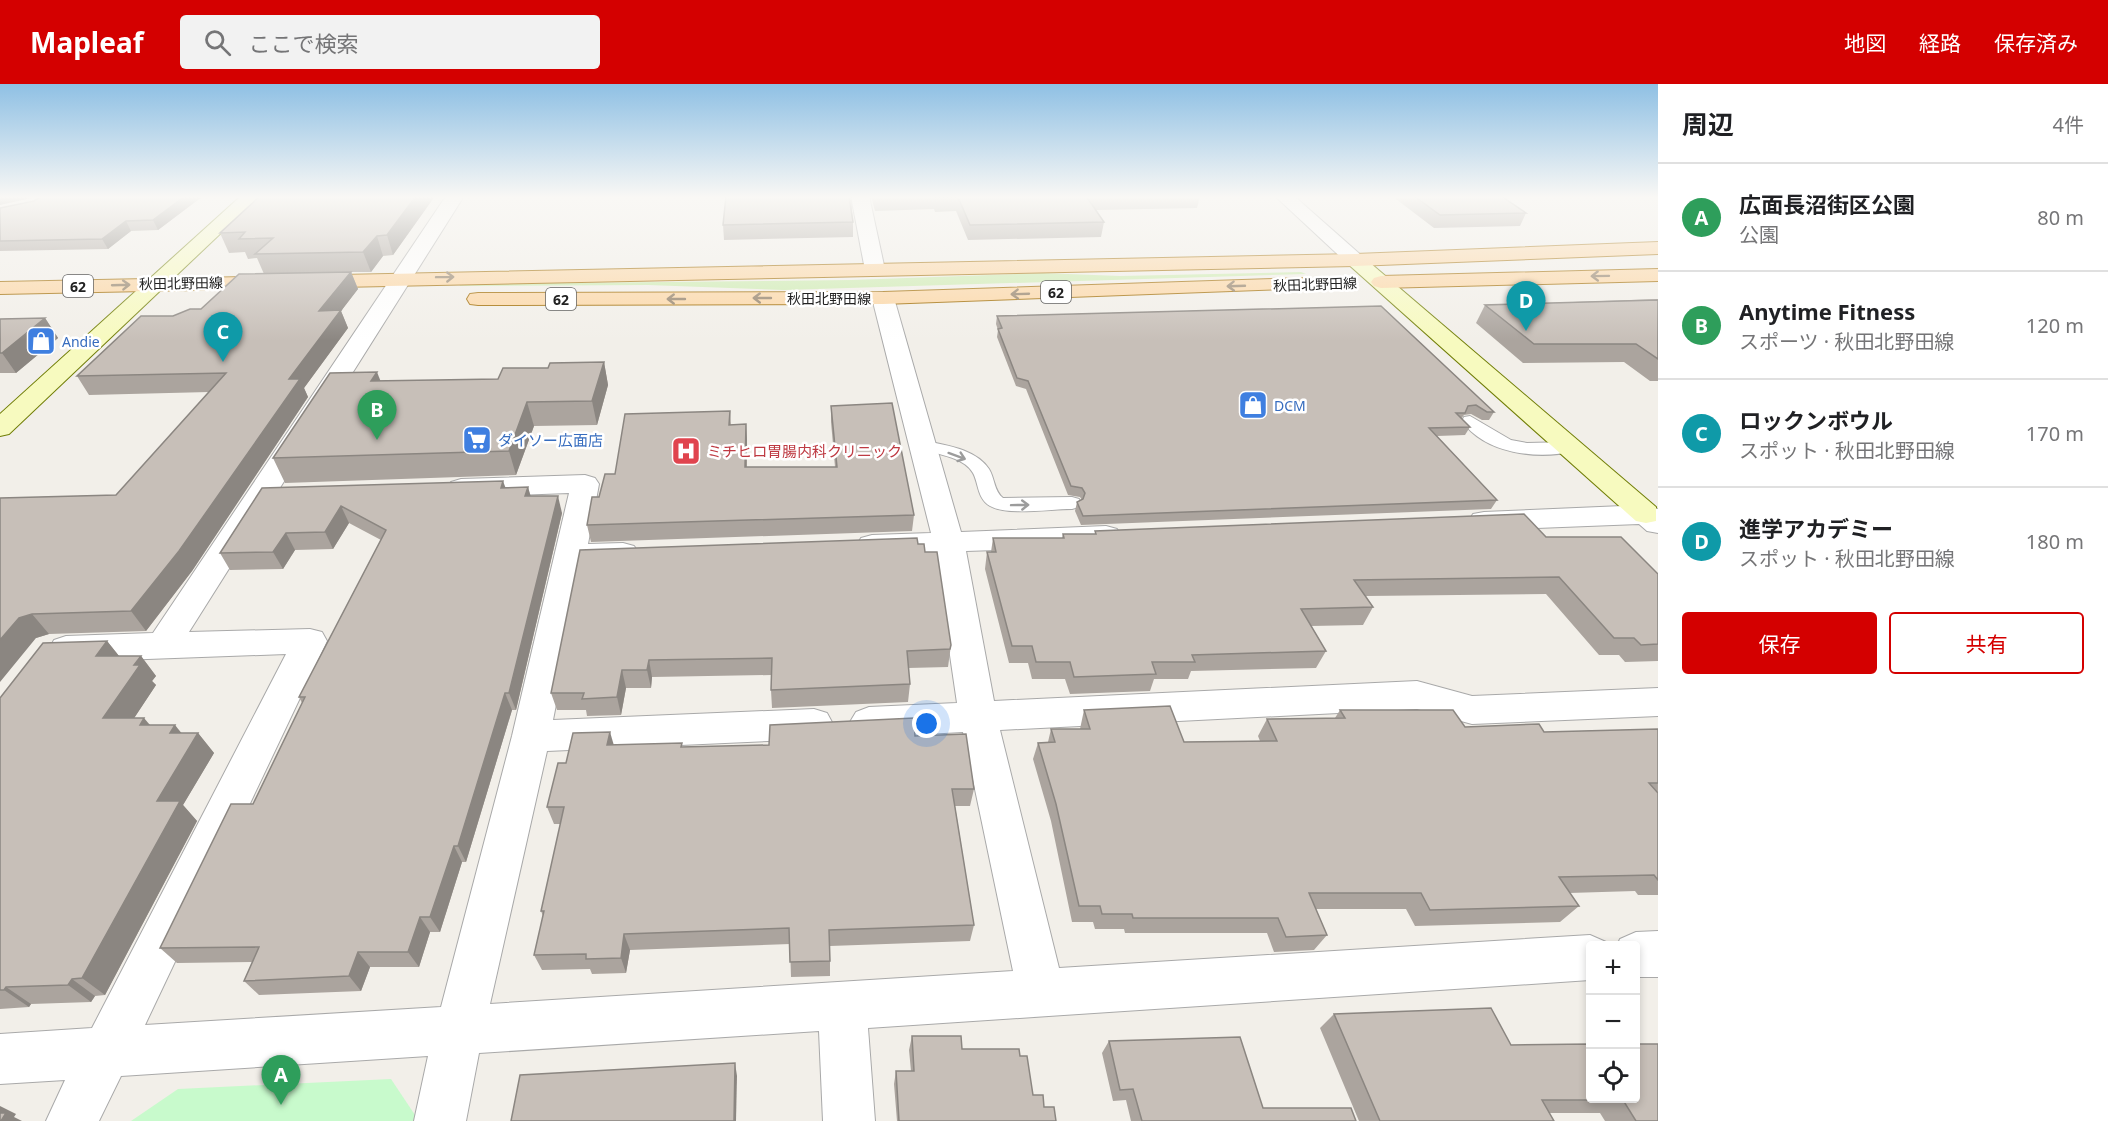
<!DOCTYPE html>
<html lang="ja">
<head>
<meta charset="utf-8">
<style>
  :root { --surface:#fff; --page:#f2f2f2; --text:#202124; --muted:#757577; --line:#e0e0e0; --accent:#d40000 }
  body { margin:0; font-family:"Noto Sans","Noto Sans JP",sans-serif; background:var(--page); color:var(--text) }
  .controls { position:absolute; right:18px; bottom:18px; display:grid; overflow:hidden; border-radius:6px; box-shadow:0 3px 9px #0003 }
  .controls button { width:54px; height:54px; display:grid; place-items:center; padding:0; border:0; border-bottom:2px solid var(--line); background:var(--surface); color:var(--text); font:30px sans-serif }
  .you { position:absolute; left:927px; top:640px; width:21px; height:21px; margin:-15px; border:4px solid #fff; border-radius:50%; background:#1a73e8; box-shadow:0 0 0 9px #1a73e833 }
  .badge { display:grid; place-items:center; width:39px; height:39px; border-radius:50%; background:var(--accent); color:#fff; font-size:20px; font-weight:700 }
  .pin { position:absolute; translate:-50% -50px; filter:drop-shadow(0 2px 3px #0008) }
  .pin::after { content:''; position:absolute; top:32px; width:21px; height:18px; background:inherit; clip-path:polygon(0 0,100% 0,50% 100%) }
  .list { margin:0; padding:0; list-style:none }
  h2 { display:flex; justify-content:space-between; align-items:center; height:78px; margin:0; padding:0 24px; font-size:26px }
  h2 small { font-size:20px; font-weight:400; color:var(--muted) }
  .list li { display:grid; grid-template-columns:39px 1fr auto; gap:18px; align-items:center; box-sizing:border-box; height:108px; padding:0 24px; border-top:2px solid var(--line) }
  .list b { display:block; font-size:22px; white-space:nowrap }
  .list p { margin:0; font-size:20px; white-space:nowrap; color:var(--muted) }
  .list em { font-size:20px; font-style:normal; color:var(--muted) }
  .actions { display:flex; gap:12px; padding:18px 24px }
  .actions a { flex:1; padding:14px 0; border:2px solid var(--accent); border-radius:6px; text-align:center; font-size:21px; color:var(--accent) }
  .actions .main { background:var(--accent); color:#fff }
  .icon { flex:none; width:33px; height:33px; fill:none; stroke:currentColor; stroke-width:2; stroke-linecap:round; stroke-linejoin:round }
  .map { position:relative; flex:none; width:1658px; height:1037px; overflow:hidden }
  header { display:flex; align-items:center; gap:36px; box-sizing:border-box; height:84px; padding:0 30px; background:var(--accent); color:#fff }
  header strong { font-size:28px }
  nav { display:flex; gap:33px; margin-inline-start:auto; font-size:21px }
  .search { width:420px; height:54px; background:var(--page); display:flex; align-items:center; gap:15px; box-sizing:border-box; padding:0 21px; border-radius:6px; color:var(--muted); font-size:22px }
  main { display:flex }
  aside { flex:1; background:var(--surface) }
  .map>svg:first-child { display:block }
</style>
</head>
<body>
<header>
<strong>Mapleaf</strong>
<div class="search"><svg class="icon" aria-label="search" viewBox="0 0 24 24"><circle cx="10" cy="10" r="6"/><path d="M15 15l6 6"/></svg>ここで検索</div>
<nav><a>地図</a><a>経路</a><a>保存済み</a></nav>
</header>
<main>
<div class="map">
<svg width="1658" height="1037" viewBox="0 0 1658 1037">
  <rect width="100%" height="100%" fill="#f2efe9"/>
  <path fill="#cdebb0" d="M1301,188L1306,190L784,206L648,201L460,202L459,200L851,196L1042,189L1120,192Z"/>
  <path fill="#c8facc" d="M391,995L419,1037H131L178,1005Z"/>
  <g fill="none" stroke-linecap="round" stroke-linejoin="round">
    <g stroke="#a9a9a9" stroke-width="2">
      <g id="lane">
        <path d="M1470,332L1511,356L1527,359L1569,358L1575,359L1578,363L1575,367C1538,376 1485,370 1462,337L1464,333Z"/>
        <path d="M921,356C943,361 975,364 989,385C995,395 994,407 1003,414L1072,413L1079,415L1081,419L1079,423L1072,425C1050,425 1008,432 990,422C977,414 979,400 973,389C964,372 932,369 915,365L912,361L915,357Z"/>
      </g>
    </g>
    <g stroke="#a9a9a9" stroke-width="2">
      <g id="street">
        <path d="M446,112H464L189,548L310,545L322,548L327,557L145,941L441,923L512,652L569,409L461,413L451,410L447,404L451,398L461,395L585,391L595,394L599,400L588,460L623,459L634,462L639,469L634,476L623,479L583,481L553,636L814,625L827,629L833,640L827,651L814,655L547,667L490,920L1013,887L963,648L869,653L856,648L850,638L856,628L869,623L957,619L935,469L872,471L861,468L857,461L861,454L872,451L931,449L872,214L875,209L883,208L891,209L894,214L961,448L1106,442L1117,445L1121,452L1117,459L1106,462L966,467L994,617L1417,597L1472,612L1658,604V632L1472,640L1417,625L1000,646L1059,884L1590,851L1606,858L1608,862H1590V896L868,944L875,1037H823L819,947L479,969L466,1037H414L428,972L121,992L99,1037H46L65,996L0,1000V950L92,944L286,570L66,578L54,574L49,565L54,556L66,552L153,549Z"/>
        <path d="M851,112H869L885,186L882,190H868L865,186Z"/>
        <path d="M1275,112H1294L1362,172L1365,176L1362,180H1348Z"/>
        <path d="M1646,421L1658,425V449L1647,447L1639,440L1484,446L1473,444L1469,437L1473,430L1484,428Z"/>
        <path d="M1658,847V893H1636V862H1617L1620,855L1636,848Z"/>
      </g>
    </g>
    <g stroke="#707d05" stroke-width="2">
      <g id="secondary">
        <path d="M241,112H260L9,350L0,352V330Z"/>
        <path d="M1355,170L1362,172L1656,423V437L1646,439L1636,437L1348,180L1345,176L1348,172Z"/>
      </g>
    </g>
    <g stroke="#a06b00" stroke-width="2">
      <g id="primary">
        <path d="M1658,158V170L1355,182L0,210V198L1355,170Z"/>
        <path d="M1658,185V197L1381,204L1374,202L1371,198L1374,194L1381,192Z"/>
        <path d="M1302,194L1309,196L1312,200L1309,204L883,220L478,221L470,220L467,215L470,210L478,209L883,208Z"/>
      </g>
    </g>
    <use href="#lane" fill="#fff" fill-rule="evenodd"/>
    <use href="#street" fill="#fff" fill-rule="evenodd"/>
    <use href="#secondary" fill="#f7fabf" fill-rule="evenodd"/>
    <use href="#primary" fill="#fcd6a4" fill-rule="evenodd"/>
  </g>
  <g fill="#aba49e">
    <path d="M203,112L158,146L131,147L108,165L0,167V124Z"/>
    <path d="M435,112L393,171L383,172L371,188H351L358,205L341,227L348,244L304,304L308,313L192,487L146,547L49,550L36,554L0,414L116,411L209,308L89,311L77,292L173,232L201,225L264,190L257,174L248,175L245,168L229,169L220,149Z"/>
    <path d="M852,112V127L853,138V153L724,156L723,141Z"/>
    <path d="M871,112H1200L1197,124L1096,126L1104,138L1101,153L968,156L956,127L935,128L934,125L875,127Z"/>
    <path d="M1392,112H1501L1526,129L1520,142L1434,144Z"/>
    <path d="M1658,215V297H1650L1624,278L1523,279L1476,239L1485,221Z"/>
    <path d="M1381,222L1494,328L1489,336H1482L1471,330L1464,331L1461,335L1470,343L1465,351L1437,352L1497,416L1491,425L1081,441L1075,427L1077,418L1082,416L1080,413L1068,411L1026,305L1016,302L997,253L998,246L996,240L997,232Z"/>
    <path d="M45,234L58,254L16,289H0V235Z"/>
    <path d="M604,278L608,301L597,341L534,342L516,391L285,399L273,374L381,297L498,295L548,284Z"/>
    <path d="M831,322L914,431L912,447L591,458L587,441L599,413L730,327L731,341L746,340L747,356V383H835L831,338Z"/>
    <path d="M528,403L530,412L562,429L516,626H512L466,778H462L440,848H430L419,883H370L361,907L259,911L244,897L252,878L177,879L160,864L253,720L302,619L299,613L381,456L349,439L333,465L295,466L283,485L230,486L220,469L262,404Z"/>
    <path d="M1095,447L1546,453L1658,490V577L1625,578L1619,571H1599L1546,510L1366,512L1373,523L1363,541L1311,542L1326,567L1316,584L1191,587L1188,595H1154L1150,607L1070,610L1065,595H1032L1028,579H1009L985,485L987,468H991L993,454H1062L1063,450H1095Z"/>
    <path d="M918,460L925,468L951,561L948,583L908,584L910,600L908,618L772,624L771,606V591L652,593L651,604H626L621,631L587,632L586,626H557L551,609Z"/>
    <path d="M107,557L119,572H141L156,592L152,597L156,601L134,634L150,641L182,649H198L214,669L183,721L197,737L105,911L95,912L91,918L31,920L29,923L0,925V614Z"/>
    <path d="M1084,626L1184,658L1260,657L1258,652L1267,635L1335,634L1340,626L1465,643L1544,648L1658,645V811H1638L1635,807L1569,809L1579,822L1560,838L1415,842L1406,825H1316L1327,851L1314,866L1274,868L1267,849H1125L1124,845H1095L1093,838H1072L1051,737L1033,675L1038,659L1048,658L1051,645H1080Z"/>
    <path d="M915,652L974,705L970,722H955L974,841L970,857L830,862V892L791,893L790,860L630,866L626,889L592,890L590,885L542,886L534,871L543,832L541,827L561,740H554L547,723L566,679L614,661L683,663L769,661Z"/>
    <path d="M1334,930L1511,961L1635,1014L1658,1037H1605L1600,1029H1549L1554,1037H1359L1320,944Z"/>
    <path d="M912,952L962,965L1020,972L1033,1011L1056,1037H897L894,1000L896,987H911L909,966Z"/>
    <path d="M1109,957L1263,1024L1356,1037H1131L1126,1016L1113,1017L1102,969Z"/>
  </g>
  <g fill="#8b8681">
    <path d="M0,112H32L27,115L0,121Z"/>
    <path d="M185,112H203L158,146L153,136Z"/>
    <path d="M416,112H435L393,171L387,151Z"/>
    <path d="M126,137L131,147L108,165L102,155Z"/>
    <path d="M377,152L383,172L371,188L363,168Z"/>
    <path d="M351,188L358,205L341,227L348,244L304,304L308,313L192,487L146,547L131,527L289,295L319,227Z"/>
    <path d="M45,234L58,254L16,289L2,269Z"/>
    <path d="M604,278L608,301L597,341L592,317Z"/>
    <path d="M377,288L386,311L371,297Z"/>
    <path d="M527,318L534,342L516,391L509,367Z"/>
    <path d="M746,340L747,356L746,399L745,383Z"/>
    <path d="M503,397L509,413L501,404Z"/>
    <path d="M528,403L533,420L525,412Z"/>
    <path d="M558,412L562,429L516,626L509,609Z"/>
    <path d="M341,422L349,439L333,465L325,448Z"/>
    <path d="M286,449L295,466L283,485L273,468Z"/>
    <path d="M32,530L49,550L36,554L0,598V556L19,534Z"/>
    <path d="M107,557L123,577L96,572Z"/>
    <path d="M141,572L156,592L152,597L156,601L121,654L103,634L134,581Z"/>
    <path d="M649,576L652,593L651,604L647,586Z"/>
    <path d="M622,586L626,604L621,631L617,613Z"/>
    <path d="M505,609L512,626L466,778L458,762Z"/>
    <path d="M144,634L161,654L140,641Z"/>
    <path d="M175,641L191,661L170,649Z"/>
    <path d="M610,648L615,665L607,661Z"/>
    <path d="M198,649L214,669L183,721L197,737L105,911L82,894L157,717Z"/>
    <path d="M454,762L462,778L440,848L430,833Z"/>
    <path d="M420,833L430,848L419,883L408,868Z"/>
    <path d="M624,850L630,866L626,889L621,874Z"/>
    <path d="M358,868L370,883L361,907L349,892Z"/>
    <path d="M72,895L95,912L91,918L68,901Z"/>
    <path d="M6,903L31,920L29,923L4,906Z"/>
    <path d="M735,979L737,992L736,1037H734Z"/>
    <path d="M0,1022L16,1030L14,1033L22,1037H0Z"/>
  </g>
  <g fill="#c7bfb8" stroke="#8b8681" stroke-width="1.5">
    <path d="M42,112H185L153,136L126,137L102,155L0,157V124L34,117Z"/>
    <path d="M260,112H416L387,151L377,152L363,168L255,170L273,154L239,155L245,148L220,149Z"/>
    <path d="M726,112H852V113H849L853,138L723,141Z"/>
    <path d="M936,112H1086L1104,138L970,141L958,113H936Z"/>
    <path d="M1414,112H1501L1526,129L1440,131Z"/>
    <path d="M351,188L319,227L341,226L289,295H300L179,467L131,527L32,530L19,534L0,556V414L116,411L226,289L77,292L141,232H173L190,225H201L239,190Z"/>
    <path d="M1658,216V275L1636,260H1534L1485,221Z"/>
    <path d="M1381,222L1494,328H1487L1476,321L1468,322L1465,329H1456L1470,343L1429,344L1497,416L1083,432L1077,418L1083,415L1085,409L1082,404L1071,402L1028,297L1017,294L998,245L1002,244L997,232Z"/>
    <path d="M45,234L2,269H0V235Z"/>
    <path d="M604,278L592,317L527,318L509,367L273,374L330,289L377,288L371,297L498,295L503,284H548L550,279Z"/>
    <path d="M892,319L914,431L587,441L592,413H599L605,390H615L625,330L730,327L729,341L746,340L745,383H837L831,322Z"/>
    <path d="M503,397L501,404L528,403L525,412H558L509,609H505L458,762H454L430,833H420L408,868H358L349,892L244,897L259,863L160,864L231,720H253L305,613H299L386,446L341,422L325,448L286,449L273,468L220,469L262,404Z"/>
    <path d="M1524,430L1546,453H1621L1658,490V560L1641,561L1634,554H1614L1559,493L1354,496L1373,523L1301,525L1326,567L1192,571L1195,578H1152L1156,590L1074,593L1070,578H1036L1032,562H1012L987,468H996L993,454H1064L1063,450H1096L1095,447Z"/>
    <path d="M917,454L918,460H924L925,468H937L951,561L950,565L907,567L910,600L771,606L772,574L649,576L647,586H622L617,613L582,615L584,609H551L580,466Z"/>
    <path d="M107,557L96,572H141L134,581H140L103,634H144L140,641H175L170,649H198L157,717H180L82,894L72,895L68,901L6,903L4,906H0V614L43,559Z"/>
    <path d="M1170,622L1184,658L1277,657L1267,635L1345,634L1340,626H1453L1465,643L1539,640L1544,648L1658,645V699H1649L1658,709V796L1654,791L1559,793L1579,822L1430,826L1421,809H1309L1327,851L1286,853L1278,834H1133L1132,830H1102L1100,822H1079L1056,720L1038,659L1055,658L1051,645H1090L1084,626Z"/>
    <path d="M914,634L915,652L966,650L974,705H952L974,841L829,846L830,877L790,878L789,844L624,850L621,874L586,875V870L534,871L544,827H541L564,723H547L558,679H566L573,649L610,648L607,661L682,659L681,663L769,661L770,641Z"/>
    <path d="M1491,924L1511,961L1590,960V1014H1635V960H1658V1037H1636L1623,1016H1542L1554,1037H1380L1334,930Z"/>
    <path d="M912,952H961L962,965H1019L1020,972H1027L1033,1011H1043L1044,1023H1054L1056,1037H899L896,987H914Z"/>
    <path d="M1240,953L1263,1024H1351L1356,1037H1142L1133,1005L1120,1006L1109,957Z"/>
    <path d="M735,979L734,1037H511L520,991Z"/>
    <path d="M0,1029H6L1,1037H0Z"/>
  </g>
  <defs><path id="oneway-shaft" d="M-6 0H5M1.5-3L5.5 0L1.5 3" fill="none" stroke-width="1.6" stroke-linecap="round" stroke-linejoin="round" transform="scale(1.5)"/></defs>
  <g stroke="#8f7c63">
    <use href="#oneway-shaft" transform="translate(1600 192) rotate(179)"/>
    <use href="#oneway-shaft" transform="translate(445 193) rotate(-1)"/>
    <use href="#oneway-shaft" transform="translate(121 201) rotate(-2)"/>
    <use href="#oneway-shaft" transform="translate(1236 202) rotate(178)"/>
    <use href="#oneway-shaft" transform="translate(1020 210) rotate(178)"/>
    <use href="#oneway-shaft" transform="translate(762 214) rotate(180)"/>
    <use href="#oneway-shaft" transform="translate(676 215) rotate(180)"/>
  </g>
  <g stroke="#9c9c9c">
    <use href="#oneway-shaft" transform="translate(957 372) rotate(20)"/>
    <use href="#oneway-shaft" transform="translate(1020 421) rotate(-1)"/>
  </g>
  <linearGradient id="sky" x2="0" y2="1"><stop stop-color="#8fc0e4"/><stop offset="0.44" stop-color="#f9f8f5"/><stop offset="1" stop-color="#f9f8f5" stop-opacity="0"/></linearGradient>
  <rect width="1658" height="257" fill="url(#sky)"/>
  <defs>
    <g id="shop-square" transform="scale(1.5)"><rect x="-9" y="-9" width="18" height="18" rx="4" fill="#3f7fe0" stroke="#fff"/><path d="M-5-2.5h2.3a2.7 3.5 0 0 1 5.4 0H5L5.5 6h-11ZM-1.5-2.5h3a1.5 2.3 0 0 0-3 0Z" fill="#fff"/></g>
    <g id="supermarket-square" transform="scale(1.5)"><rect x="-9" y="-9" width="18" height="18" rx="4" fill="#3f7fe0" stroke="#fff"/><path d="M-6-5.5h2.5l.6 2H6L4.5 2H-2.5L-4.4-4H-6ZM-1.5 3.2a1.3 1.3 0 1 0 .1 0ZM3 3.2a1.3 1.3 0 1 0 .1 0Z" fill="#fff"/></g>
    <g id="hospital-square" transform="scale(1.5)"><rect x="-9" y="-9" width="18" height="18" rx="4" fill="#e0444e" stroke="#fff"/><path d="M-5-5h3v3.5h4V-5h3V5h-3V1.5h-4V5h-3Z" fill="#fff"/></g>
  </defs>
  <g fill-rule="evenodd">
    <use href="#shop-square" x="41" y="257"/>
    <use href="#shop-square" x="1253" y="321"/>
    <use href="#supermarket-square" x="477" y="356"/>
    <use href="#hospital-square" x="686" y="367"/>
  </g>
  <g text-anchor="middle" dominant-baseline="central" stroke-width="5" stroke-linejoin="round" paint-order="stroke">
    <g font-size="14" fill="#222" stroke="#fff">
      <text transform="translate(181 199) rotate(-1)">秋田北野田線</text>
      <text transform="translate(1315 200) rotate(-2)">秋田北野田線</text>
      <text x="829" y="214">秋田北野田線</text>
    </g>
    <g fill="#fff" stroke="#646464" stroke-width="1.5">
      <rect x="63" y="191" width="30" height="22" rx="4.5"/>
      <rect x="1041" y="197" width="30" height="22" rx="4.5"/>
      <rect x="546" y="204" width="30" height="22" rx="4.5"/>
    </g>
    <g font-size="14" font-weight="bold" fill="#222">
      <text x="78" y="202">62</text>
      <text x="1056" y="208">62</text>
      <text x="561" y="215">62</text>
    </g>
    <g font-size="14" fill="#366cbe" stroke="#fff" text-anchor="start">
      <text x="62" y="257">Andie</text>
      <text x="1274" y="321">DCM</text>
    </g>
    <g font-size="15" fill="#366cbe" stroke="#fff" text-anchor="start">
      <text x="498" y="356">ダイソー広面店</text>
    </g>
    <g font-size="15" fill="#be3a42" stroke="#fff" text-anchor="start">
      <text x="707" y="367">ミチヒロ胃腸内科クリニック</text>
    </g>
  </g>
</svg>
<div class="controls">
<button>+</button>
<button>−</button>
<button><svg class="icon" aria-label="locate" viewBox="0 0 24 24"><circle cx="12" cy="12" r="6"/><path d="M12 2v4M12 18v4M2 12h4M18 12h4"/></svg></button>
</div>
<div class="you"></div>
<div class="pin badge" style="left:281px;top:1021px;background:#2e9e5b">A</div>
<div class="pin badge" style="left:377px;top:356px;background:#2e9e5b">B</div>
<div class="pin badge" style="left:223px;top:278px;background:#0f9aa8">C</div>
<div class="pin badge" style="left:1526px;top:247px;background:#0f9aa8">D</div>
</div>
<aside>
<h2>周辺<small>4件</small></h2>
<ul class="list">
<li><span class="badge" style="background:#2e9e5b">A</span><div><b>広面長沼街区公園</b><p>公園</p></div><em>80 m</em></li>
<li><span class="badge" style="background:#2e9e5b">B</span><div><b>Anytime Fitness</b><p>スポーツ · 秋田北野田線</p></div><em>120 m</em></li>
<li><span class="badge" style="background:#0f9aa8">C</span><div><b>ロックンボウル</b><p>スポット · 秋田北野田線</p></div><em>170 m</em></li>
<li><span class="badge" style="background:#0f9aa8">D</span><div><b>進学アカデミー</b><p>スポット · 秋田北野田線</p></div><em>180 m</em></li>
</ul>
<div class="actions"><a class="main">保存</a><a>共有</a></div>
</aside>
</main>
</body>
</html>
